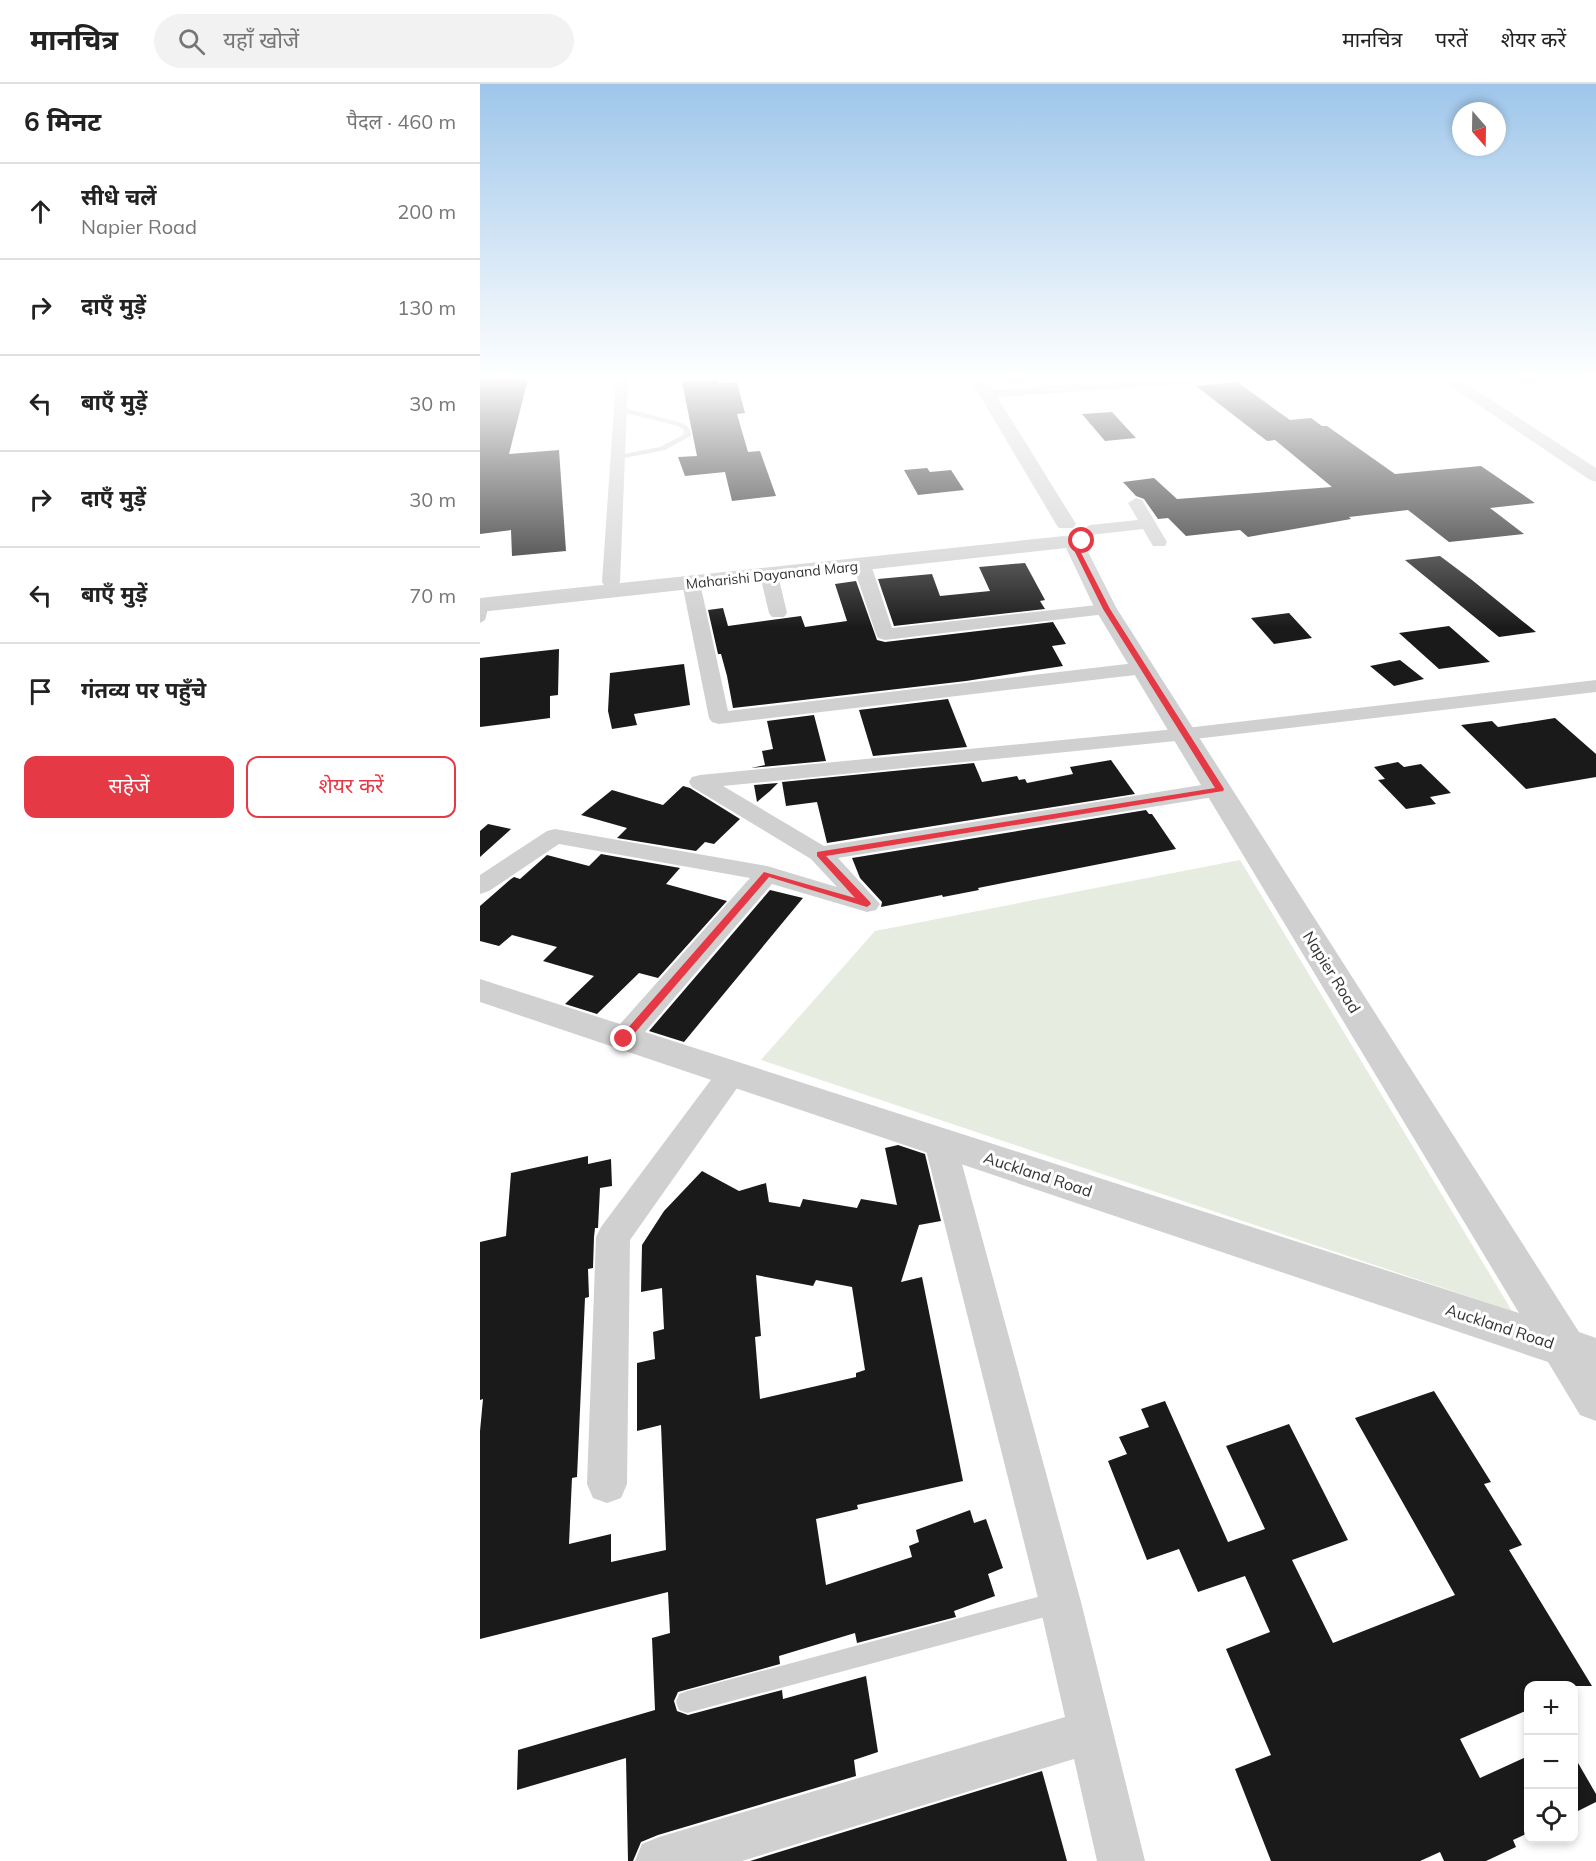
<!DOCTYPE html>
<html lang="hi">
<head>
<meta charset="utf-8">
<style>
  :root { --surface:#fff; --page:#f2f2f2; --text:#222; --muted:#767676; --line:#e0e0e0; --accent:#e63946 }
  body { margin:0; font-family:Mulish,"Noto Sans Devanagari",sans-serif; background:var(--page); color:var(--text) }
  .controls { position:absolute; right:18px; bottom:18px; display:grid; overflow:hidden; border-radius:12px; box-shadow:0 3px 9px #0003 }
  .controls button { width:54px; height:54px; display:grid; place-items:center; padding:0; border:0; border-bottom:2px solid var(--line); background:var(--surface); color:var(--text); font:30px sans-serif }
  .compass { position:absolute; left:972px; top:18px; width:54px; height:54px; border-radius:50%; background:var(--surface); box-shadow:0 3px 9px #0003; rotate:160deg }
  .stop { position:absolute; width:18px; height:18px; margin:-14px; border:4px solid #e63946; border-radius:50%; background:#fff }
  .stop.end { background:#e63946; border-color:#fff; box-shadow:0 2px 6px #0008 }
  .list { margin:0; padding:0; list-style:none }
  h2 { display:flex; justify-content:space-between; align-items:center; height:78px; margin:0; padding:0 24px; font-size:26px }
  h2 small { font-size:20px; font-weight:400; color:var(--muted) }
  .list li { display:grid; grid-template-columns:39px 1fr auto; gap:18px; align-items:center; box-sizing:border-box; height:96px; padding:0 24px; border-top:2px solid var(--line) }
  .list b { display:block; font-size:22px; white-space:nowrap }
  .list p { margin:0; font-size:20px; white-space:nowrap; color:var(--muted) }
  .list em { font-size:20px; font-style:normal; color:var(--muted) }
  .actions { display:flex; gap:12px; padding:18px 24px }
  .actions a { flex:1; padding:14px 0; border:2px solid var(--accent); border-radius:12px; text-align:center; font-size:21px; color:var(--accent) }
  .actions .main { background:var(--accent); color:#fff }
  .icon { flex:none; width:33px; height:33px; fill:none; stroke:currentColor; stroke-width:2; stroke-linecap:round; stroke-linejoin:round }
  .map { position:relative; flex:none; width:1116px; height:1777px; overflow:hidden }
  header { display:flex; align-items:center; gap:36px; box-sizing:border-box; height:84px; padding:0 30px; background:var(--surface); border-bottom:2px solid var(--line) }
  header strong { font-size:28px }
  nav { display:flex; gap:33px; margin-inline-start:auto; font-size:21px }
  .search { width:420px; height:54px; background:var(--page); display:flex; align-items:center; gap:15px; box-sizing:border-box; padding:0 21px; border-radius:33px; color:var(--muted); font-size:22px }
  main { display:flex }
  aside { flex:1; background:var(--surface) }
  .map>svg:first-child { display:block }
</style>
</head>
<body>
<header>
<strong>मानचित्र</strong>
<div class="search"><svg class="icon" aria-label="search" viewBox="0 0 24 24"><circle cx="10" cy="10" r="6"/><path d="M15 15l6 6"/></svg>यहाँ खोजें</div>
<nav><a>मानचित्र</a><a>परतें</a><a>शेयर करें</a></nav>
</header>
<main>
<aside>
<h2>6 मिनट<small>पैदल · 460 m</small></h2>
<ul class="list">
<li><svg class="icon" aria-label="ahead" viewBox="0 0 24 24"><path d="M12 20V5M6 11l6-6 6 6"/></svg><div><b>सीधे चलें</b><p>Napier Road</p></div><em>200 m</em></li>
<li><svg class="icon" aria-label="right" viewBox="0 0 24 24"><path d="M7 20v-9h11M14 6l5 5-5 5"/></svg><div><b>दाएँ मुड़ें</b></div><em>130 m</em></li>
<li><svg class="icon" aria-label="left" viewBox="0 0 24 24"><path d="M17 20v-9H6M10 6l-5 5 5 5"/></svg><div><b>बाएँ मुड़ें</b></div><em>30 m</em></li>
<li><svg class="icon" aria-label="right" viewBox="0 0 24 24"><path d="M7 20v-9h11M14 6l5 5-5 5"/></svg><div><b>दाएँ मुड़ें</b></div><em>30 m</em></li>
<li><svg class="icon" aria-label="left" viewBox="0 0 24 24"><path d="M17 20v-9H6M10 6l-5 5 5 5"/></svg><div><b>बाएँ मुड़ें</b></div><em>70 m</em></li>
<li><svg class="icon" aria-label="arrive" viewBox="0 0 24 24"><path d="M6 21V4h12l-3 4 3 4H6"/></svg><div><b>गंतव्य पर पहुँचे</b></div></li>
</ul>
<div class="actions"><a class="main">सहेजें</a><a>शेयर करें</a></div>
</aside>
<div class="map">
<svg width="1116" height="1777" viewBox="0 0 1116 1777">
  <rect width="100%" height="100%" fill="#fff"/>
  <path fill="#e6ecdf" d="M760,776L1032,1227L281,976L395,847Z"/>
  <g fill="#1a1a1a" fill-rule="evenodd">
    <path d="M0,295H48L29,370L79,366L86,467L32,472L31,446L0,450Z"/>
    <path d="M237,296L238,299L257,298L265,329L257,330L268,368L280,367L296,412L252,417L245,388L205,392L198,373L217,372L202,298Z"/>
    <path d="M757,298L810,336L831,334L842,342H847L915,390L1001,382L1055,419L1010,424L1044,450L969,458L928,426L869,433L871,435L768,453L760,446L706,452L688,434L678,435L664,415L656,412L643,398L674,394L697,415L852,403L795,356L787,357L716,302Z"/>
    <path d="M632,328L656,354L625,357L602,330Z"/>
    <path d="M447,384L450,388L471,386L484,406L438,411L424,386Z"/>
    <path d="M960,472L992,496L1056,548L1019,553L925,476Z"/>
    <path d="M545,479L565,516L560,517L565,525L414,542L398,495L452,490L460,512L510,507L499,483Z"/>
    <path d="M376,497L397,556L405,558L573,538L586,560L572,562L583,582L486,597L253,624L247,592L241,570H238L228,526L243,524L248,542L321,532L325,543L367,537L355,500Z"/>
    <path d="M809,529L832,554L794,560L771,534Z"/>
    <path d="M969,542L1010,578L959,585L919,549Z"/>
    <path d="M79,565L78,611L70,612V634L0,643V574Z"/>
    <path d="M920,576L944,595L914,602L890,582Z"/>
    <path d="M204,580L210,621L154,630L157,641L132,645L128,627L130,589Z"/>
    <path d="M468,615L487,663L393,672L379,626Z"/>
    <path d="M334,631L346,677L271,684L285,681L282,667L293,665L287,637Z"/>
    <path d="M1075,634L1116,670V693L1046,705L981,641L1012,637L1018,643Z"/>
    <path d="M631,676L655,710L347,759L337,718L306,722L302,698L494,679L502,698L537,692L539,696L545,695L547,699L593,690L590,683Z"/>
    <path d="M918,678L924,683L941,680L971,709L950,713L956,720L926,725L898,696L905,695L894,683Z"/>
    <path d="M298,699L290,707L277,718L274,701Z"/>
    <path d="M203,702L210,704L260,735L234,760L225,758L216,767L137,754L147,744L101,731L132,706L183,721Z"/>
    <path d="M666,726L669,730H672L696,765L498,804L499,806L463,813L462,811L401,823L402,818L380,794L372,774Z"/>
    <path d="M8,740L31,745L0,773V747Z"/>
    <path d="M121,770L200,784L186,800L247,817L178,894L159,889L117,930L85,920L114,892L63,877L77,863L32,851L19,862L0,857V822L31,795L34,793L40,795L67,771L109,782Z"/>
    <path d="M290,806L323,814L204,958L169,947Z"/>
    <path d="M418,1061L445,1070L461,1137L439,1141L421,1198L442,1193L483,1397L377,1421L378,1425L336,1435L346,1501L432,1473L429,1462L439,1458L436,1446L490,1426L494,1439L506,1435L523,1484L508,1490L515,1512L474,1527L476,1533L377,1559L375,1549L299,1572L300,1580L198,1608L194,1617L197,1627L208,1631L302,1606L303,1615L386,1592L398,1668L374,1676L376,1692L178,1751L161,1758L153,1777H148L146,1674L37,1706L38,1666L175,1626L172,1554L190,1549L188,1508L0,1555V1347L3,1315L0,1316V1158L26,1152L31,1089L108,1072V1080L131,1075L132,1102L120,1104L118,1144H115L114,1153L113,1184L108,1185L109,1213L105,1214L97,1393L92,1394L89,1460L131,1450V1478L186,1466L181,1341L157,1347V1279L175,1275L173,1248L184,1245L182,1204L161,1208L162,1161L184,1127L222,1087L259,1107L286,1099L289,1118L320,1123L323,1115L377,1124L381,1115L417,1121L405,1064ZM276,1191L333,1202L336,1196L372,1203L385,1286L376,1289V1293L280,1315L275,1253L281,1252Z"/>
    <path d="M954,1307L1011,1398L1004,1400L1042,1461L1029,1466L1112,1602H1048V1626L980,1655L1000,1694L1048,1672V1749L1033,1756L1036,1763L1006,1777H964L960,1768L940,1777H791L755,1685L791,1671L746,1565L790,1548L765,1492L718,1508L699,1465L667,1476L628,1377L647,1370L639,1353L669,1343L661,1325L685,1317L748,1458L785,1445L746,1362L809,1340L868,1456L812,1476L853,1559L975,1511L875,1334Z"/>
    <path d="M1094,1672L1116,1710V1718L1094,1729Z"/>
    <path d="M562,1687L587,1777H270Z"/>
  </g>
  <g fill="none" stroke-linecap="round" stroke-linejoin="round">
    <g fill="#d0d0d0" fill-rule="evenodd">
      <path d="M140,323L203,339L210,345L211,352L185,366L134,376V372L180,363L203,351L204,346L198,342L146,329L138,326Z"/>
      <path d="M4,518L9,521L5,536L0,539V520Z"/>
      <path d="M576,1508L583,1512L587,1519L583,1526L576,1530L207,1629L199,1626L196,1618L199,1610L207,1607Z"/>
    </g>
    <g fill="#d0d0d0" fill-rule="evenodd">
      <path d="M136,295H148L140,498L137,502H125L122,498Z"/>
      <path d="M663,295H722L716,299L507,314L500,310L507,306Z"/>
      <path d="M656,414L662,416L687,458L685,462H673L663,445L610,451L602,446L610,441L658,436L648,419Z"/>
      <path d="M382,476L388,477L391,481L412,544L626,520L632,521L635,525L632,529L626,530L405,556L398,554L396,550L373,481L376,477Z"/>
      <path d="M289,486L295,487L298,491L307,529L304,533H292L289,529L280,491L283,487Z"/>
      <path d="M211,494L217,495L220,499L248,627L664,578L671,580L674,584L671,588L664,590L239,640L232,638L229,634L202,499L205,495Z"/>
      <path d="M1116,596V608L706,656L243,702L344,762L740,698L748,700L751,705L748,710L740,712L358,774L400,820L396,826L387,828L292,800L153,962L143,965L133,962L129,955L133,948L270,794L79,760L9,807L0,810V791L67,747L75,745L287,782L357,803L331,775L212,703L209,698L212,693L220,691L706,644Z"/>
      <path d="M252,978L262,981L267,989L262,997L150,1156L147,1400L141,1414L127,1419L113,1414L107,1400L116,1153L121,1143L242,981Z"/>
      <path d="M460,1046L471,1050L476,1058L601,1518L665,1777H617L594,1675L262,1777H155L162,1760L179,1753L585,1633L559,1518L444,1058L449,1050Z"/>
    </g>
    <g fill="#d0d0d0" fill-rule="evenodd">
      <path d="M490,295H506L596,440L593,444H579L576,440Z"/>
      <path d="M960,295H979L1116,384V398L1110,396Z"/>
      <path d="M584,452L600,454L603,458L637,525L1099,1248L1116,1254V1337L1100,1331L1068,1278L0,918V895L1039,1229L615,525L586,464L0,528V514Z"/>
    </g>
  </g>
  <linearGradient id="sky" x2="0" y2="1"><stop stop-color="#9ec6ea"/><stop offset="0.54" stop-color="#fff"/><stop offset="1" stop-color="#fff" stop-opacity="0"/></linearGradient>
  <rect width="1116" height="544" fill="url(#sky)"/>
  <path fill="#e63946" d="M602,455L604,458L596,459L630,525L744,705L743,707L346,772L390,818L391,820L387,823L289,793L147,958H140V953L284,788L375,814L337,772V768L735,704L623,525L590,458Z"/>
  <g text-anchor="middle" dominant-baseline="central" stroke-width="6" stroke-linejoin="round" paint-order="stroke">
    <g font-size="14" fill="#333" stroke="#fff">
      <text transform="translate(292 491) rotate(-6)">Maharishi Dayanand Marg</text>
    </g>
    <g font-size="16" fill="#333" stroke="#fff">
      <text transform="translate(852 888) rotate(58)">Napier Road</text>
      <text transform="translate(558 1090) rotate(18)">Auckland Road</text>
      <text transform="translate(1020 1242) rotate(18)">Auckland Road</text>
    </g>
  </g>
</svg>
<div class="controls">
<button>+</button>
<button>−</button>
<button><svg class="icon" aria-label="locate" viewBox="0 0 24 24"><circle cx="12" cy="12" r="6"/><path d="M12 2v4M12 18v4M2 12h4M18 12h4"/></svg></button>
</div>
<svg class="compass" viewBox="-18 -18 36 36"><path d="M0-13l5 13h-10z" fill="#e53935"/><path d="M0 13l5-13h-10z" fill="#767676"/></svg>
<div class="stop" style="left:602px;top:457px"></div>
<div class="stop end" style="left:144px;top:955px"></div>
</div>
</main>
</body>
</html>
